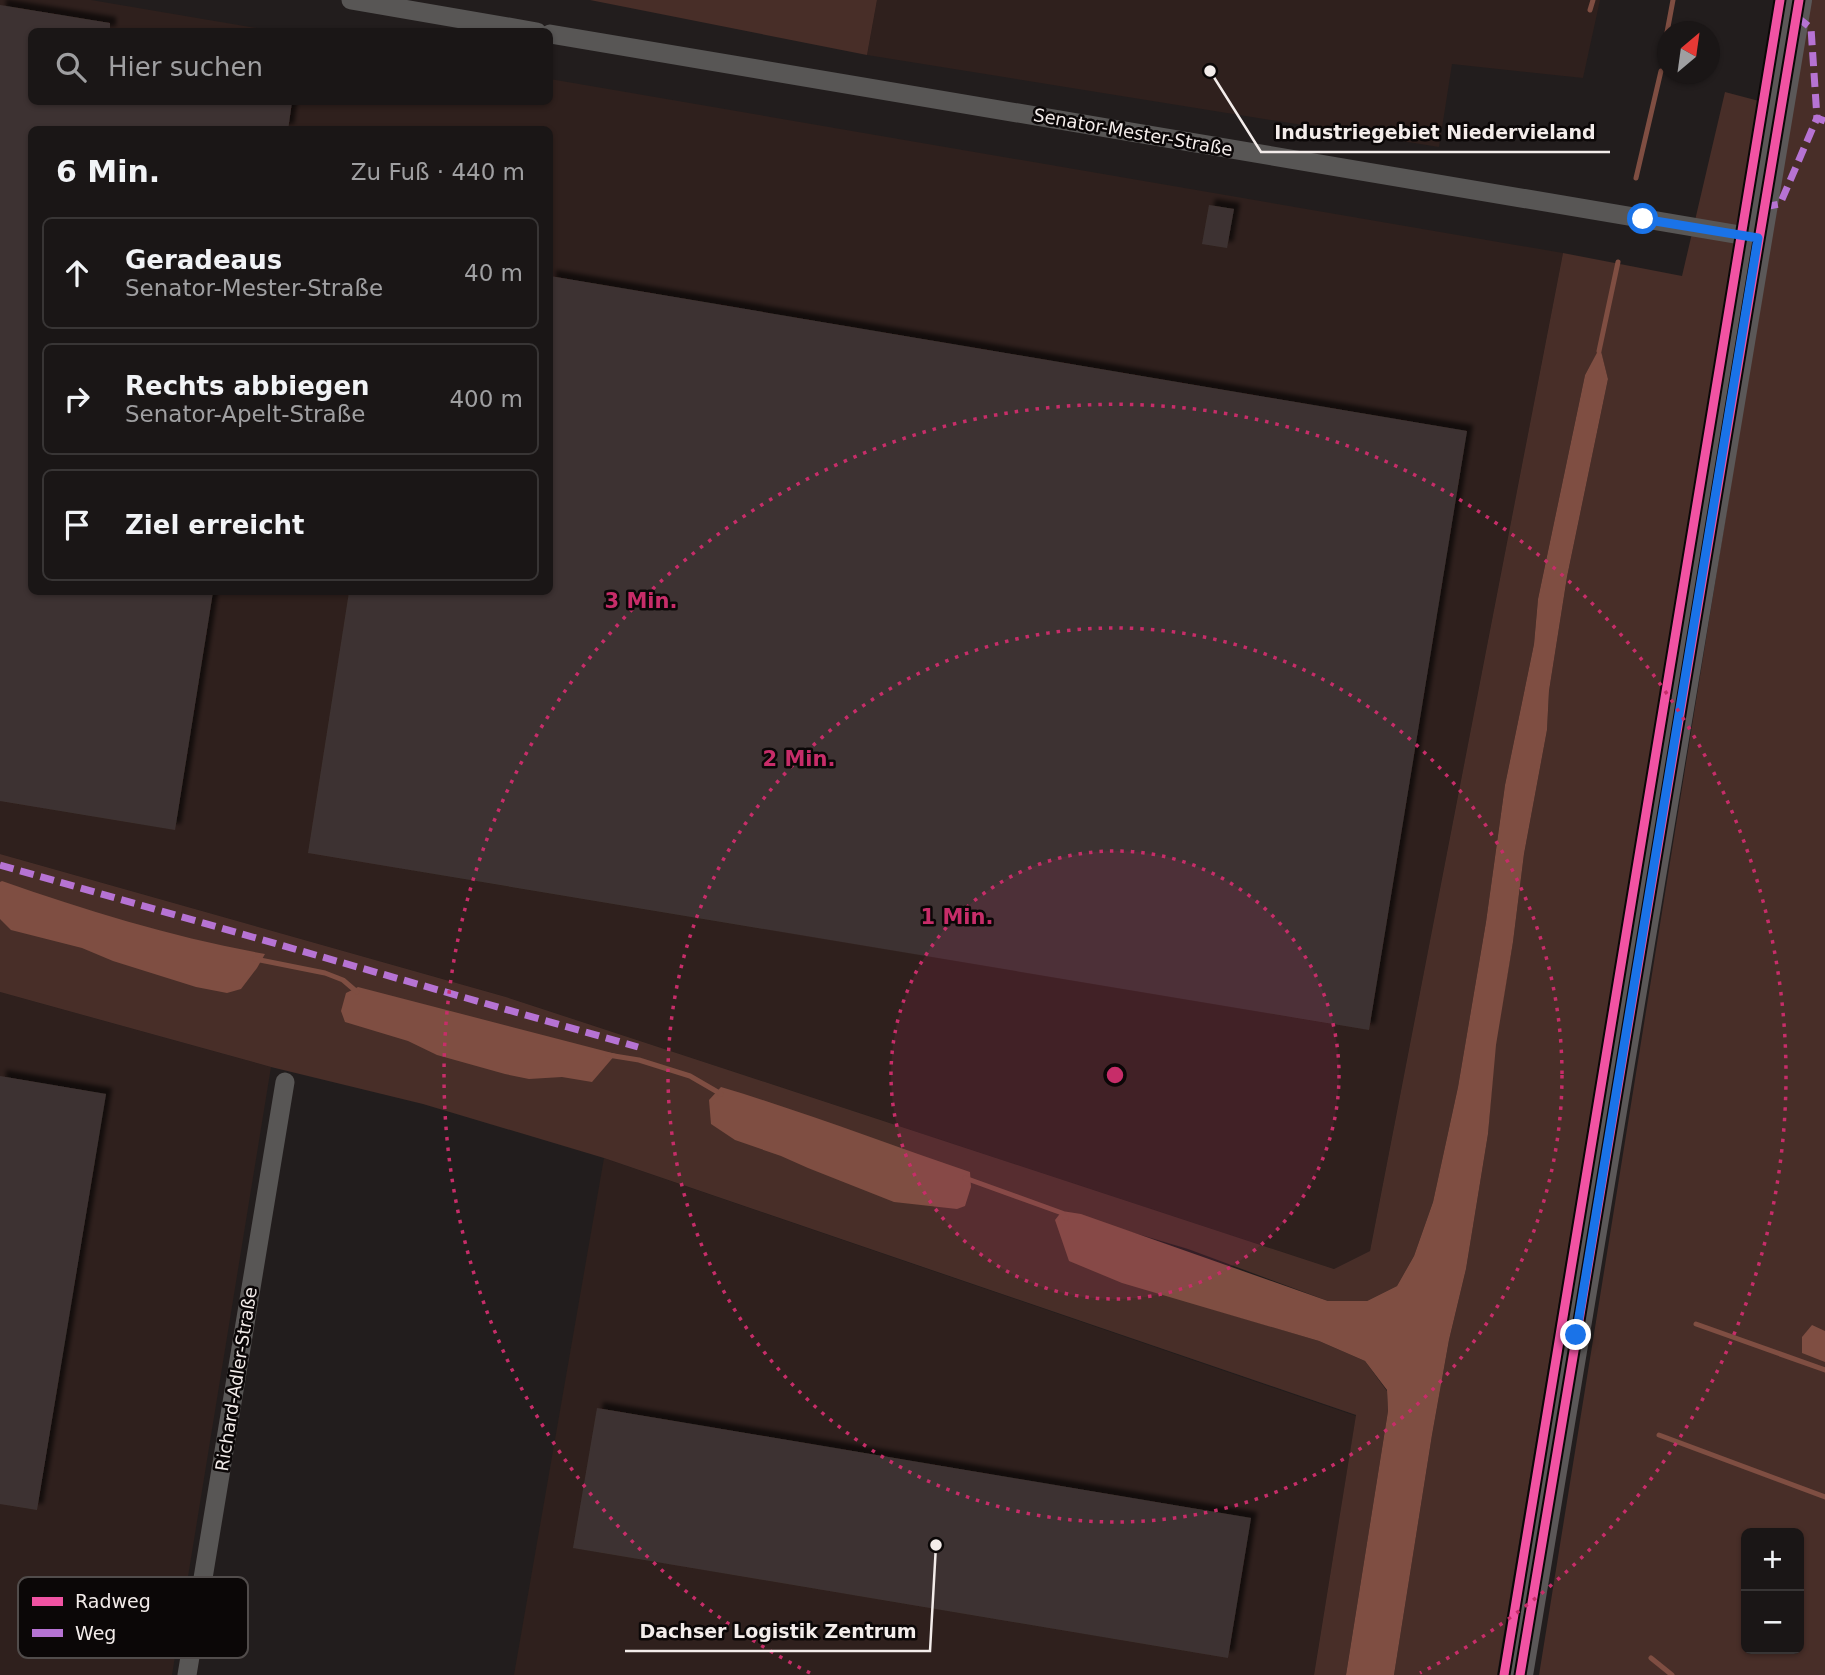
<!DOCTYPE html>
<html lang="de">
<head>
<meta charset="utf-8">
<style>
  :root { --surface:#1a1616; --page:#231f1f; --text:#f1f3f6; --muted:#9f9fa1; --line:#383535 }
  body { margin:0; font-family:"DejaVu Sans",sans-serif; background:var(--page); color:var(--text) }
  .controls { position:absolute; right:21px; bottom:21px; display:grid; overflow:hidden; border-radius:10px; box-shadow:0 2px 5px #0004 }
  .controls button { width:63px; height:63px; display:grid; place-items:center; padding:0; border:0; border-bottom:2px solid var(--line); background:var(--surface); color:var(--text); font:35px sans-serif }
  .compass { position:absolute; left:1657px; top:21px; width:63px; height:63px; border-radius:50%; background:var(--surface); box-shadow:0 2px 5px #0004; rotate:29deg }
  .stop { position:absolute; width:21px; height:21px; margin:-16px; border:5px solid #1a73e8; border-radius:50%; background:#fff }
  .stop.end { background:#1a73e8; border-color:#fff; box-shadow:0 2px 7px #0008 }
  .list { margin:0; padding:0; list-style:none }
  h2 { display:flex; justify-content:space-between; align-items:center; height:91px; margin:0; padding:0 28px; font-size:30px }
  h2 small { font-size:23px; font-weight:400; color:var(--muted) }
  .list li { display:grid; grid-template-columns:46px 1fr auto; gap:21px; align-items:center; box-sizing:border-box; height:112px; margin:0 14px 14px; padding:0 14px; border:2px solid var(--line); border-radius:10px }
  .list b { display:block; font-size:26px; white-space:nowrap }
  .list p { margin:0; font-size:23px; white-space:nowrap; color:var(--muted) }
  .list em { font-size:23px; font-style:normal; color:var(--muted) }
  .icon { flex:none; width:38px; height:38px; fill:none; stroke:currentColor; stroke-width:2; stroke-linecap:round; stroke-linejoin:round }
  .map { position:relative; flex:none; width:1825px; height:1675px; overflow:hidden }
  .search { position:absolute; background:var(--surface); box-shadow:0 2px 5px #0004; left:28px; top:28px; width:525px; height:77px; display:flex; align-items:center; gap:18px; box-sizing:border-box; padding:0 24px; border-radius:10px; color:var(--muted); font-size:26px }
  .panel { position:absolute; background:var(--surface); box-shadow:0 2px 5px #0004; left:28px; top:126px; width:525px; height:469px; border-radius:10px }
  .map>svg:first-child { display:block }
</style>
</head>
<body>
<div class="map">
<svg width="1825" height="1675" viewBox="0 0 1825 1675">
  <defs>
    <filter id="shadow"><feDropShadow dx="6" dy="-6" stdDeviation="2" flood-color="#0009"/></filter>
  </defs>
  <rect width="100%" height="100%" fill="#221d1d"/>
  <g fill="#2f201d" fill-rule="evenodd">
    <path d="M0,0H91L274,31L32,32V102H550V79L1563,253L1370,1251L1334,1269L506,997L0,854ZM32,130H550V592H32Z"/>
    <path d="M877,0H1600L1583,78L1452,64L1439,147L867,55Z"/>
    <path d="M0,992L271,1067L172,1675H0Z"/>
    <path d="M604,1158L1356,1416L1314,1675H514Z"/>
  </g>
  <g fill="#482e28" fill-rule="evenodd">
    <path d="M590,0H877L867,55Z"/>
    <path d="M1809,0H1825V1675H1539ZM1746,1533H1799V1649H1746Z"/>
    <path d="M1725,92L1759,101L1497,1675H1394L1432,1435L1449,1340L1466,1269L1488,1134L1495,1045L1513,942L1524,854L1547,730L1549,691L1567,577L1608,379L1600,348L1585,375L1538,599L1534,644L1505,785L1486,922L1458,1087L1433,1202L1414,1256L1397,1286L1367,1301H1328L1188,1249L1114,1227L1212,1309L1319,1341L1365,1361L1387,1391L1388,1411L1346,1675H1314L1356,1415L604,1158L423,1104L271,1067L0,992V854L506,997L1334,1269L1370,1251L1563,253L1682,276Z"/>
  </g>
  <g fill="#7f4e42">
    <path d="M1600,347L1608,379L1567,577L1549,691L1547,730L1524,854L1513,942L1496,1045L1488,1134L1466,1269L1449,1340L1432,1435L1394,1675H1346L1388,1411L1387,1390L1365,1361L1319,1341L1122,1283L1069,1261L1055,1220L1062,1211L1081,1214L1328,1301H1367L1397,1286L1414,1256L1433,1202L1458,1087L1486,922L1505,785L1534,644L1538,599L1585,375Z"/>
    <path d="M2,881C87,911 176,938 265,954L257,968L241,989L227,993L196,987L113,961L82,948L11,930L0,919V882Z"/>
    <path d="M358,987L616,1054L592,1082L562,1077L529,1079L505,1074L437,1055L408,1041L345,1022L341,1011L346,993Z"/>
    <path d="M721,1087C805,1112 887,1144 970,1172L971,1187L965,1206L957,1209L894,1202L808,1168L781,1156L735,1140L711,1124L709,1100Z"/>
    <path d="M1812,1325L1825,1331V1362L1802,1353V1337Z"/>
  </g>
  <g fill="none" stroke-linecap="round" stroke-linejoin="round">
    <g stroke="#7f4e42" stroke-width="5">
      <path d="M1590,10L1593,0"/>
      <path d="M1665,43L1673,0"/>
      <path d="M1636,178L1661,71"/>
      <path d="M1599,351L1618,262"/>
      <path d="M255,959L325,973L343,980L357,992"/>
      <path d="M608,1055L639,1060L690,1076L721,1094"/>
      <path d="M965,1178L1062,1213L1066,1218"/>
      <path d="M1696,1324L1825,1370"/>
      <path d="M1659,1435L1825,1497"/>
      <path d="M1651,1658L1672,1675"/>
    </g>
  </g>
  <g fill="#3e3331" filter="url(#shadow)">
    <path d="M0,5L110,23V32H32V102H292L288,130H32V592H213L175,830L0,801Z"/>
    <path d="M1209,205L1234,209L1227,248L1202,244Z"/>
    <path d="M550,276L1467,431L1369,1030L308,853L349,592H550Z"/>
    <path d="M0,1076L106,1094L37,1510L0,1504Z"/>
    <path d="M597,1408L1251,1518L1228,1658L573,1548Z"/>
  </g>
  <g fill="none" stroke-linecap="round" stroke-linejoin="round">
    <g stroke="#585655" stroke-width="19">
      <path d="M351,0L537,32"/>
      <path d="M550,34L1758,238"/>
      <path d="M187,1675L285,1082"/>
    </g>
    <path stroke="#5b5858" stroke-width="26" d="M1520,1675L1799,0"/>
    <g stroke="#b673d3" stroke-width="7" stroke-dasharray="14 7" stroke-linecap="butt">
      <path d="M1797,17L1811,28L1817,118"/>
      <path d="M1764,207L1780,204L1817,118L1825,121"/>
      <path d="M0,865L638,1047"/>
    </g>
    <g stroke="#0b0707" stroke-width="13">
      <g id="cycleway">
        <path d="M1504,1675L1780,0"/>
        <path d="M1520,1675L1799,0"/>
      </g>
    </g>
    <use href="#cycleway" stroke="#f153a3" stroke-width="9"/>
  </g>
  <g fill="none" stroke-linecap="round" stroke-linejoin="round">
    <path stroke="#1a73e8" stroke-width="9" d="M1576,1335L1758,238L1643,219"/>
  </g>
  <circle cx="1115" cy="1075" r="224" fill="#c72d69" fill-opacity=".12"/>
  <g fill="none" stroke="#c72d69" stroke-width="3.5" stroke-dasharray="3.5 7">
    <circle cx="1115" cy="1075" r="224"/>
    <circle cx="1115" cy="1075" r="447"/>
    <path d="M810 1673A671 671 0 1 1 1420 1673"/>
  </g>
  <g text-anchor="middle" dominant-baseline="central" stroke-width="5" stroke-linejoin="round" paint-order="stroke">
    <g font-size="18" fill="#f3ecea" stroke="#0b0707">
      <text transform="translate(1133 132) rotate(10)">Senator-Mester-Straße</text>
      <text transform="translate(236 1379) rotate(-81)">Richard-Adler-Straße</text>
    </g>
  </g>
  <rect x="18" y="1577" width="230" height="81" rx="10" fill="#0b0707" stroke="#514c4b" stroke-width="2"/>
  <rect x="32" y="1597" width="31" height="9" fill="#f153a3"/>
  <rect x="32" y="1629" width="31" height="8" fill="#b673d3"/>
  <g font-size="19" fill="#f3ecea">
    <text x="75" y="1608">Radweg</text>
    <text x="75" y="1640">Weg</text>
  </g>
  <circle cx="1115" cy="1075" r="10" fill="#c72d69" stroke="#0b0707" stroke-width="3.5"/>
  <g font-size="21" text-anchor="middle" font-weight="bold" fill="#c72d69" stroke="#0b0707" stroke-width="5" stroke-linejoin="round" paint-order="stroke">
    <text x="641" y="608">3 Min.</text>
    <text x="799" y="766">2 Min.</text>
    <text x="957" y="924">1 Min.</text>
  </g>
  <path fill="none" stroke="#f3ecea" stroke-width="2.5" d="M1210 71L1261 152H1610M936 1545L930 1651H625"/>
  <g fill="#f3ecea" stroke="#0b0707" stroke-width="2.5">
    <circle cx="1210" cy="71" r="7"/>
    <circle cx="936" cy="1545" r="7"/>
  </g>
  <g font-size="19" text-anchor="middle" font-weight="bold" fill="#f3ecea" stroke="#0b0707" stroke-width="5" stroke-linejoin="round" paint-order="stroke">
    <text x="1435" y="139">Industriegebiet Niedervieland</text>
    <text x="778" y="1638">Dachser Logistik Zentrum</text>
  </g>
</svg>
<div class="controls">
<button>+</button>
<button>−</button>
</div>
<svg class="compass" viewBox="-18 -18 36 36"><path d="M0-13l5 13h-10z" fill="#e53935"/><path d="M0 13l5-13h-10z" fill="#9f9fa1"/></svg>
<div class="stop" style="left:1643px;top:219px"></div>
<div class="stop end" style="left:1576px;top:1335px"></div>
<div class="search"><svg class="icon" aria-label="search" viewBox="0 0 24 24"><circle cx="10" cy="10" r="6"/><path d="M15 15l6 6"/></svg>Hier suchen</div>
<section class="panel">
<h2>6 Min.<small>Zu Fuß · 440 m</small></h2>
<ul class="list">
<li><svg class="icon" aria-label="ahead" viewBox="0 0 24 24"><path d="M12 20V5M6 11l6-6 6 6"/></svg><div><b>Geradeaus</b><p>Senator-Mester-Straße</p></div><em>40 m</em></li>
<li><svg class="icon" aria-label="right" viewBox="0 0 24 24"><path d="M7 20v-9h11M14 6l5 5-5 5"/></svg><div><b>Rechts abbiegen</b><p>Senator-Apelt-Straße</p></div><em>400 m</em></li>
<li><svg class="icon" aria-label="arrive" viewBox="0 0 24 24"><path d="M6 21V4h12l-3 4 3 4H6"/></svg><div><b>Ziel erreicht</b></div></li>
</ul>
</section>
</div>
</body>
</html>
